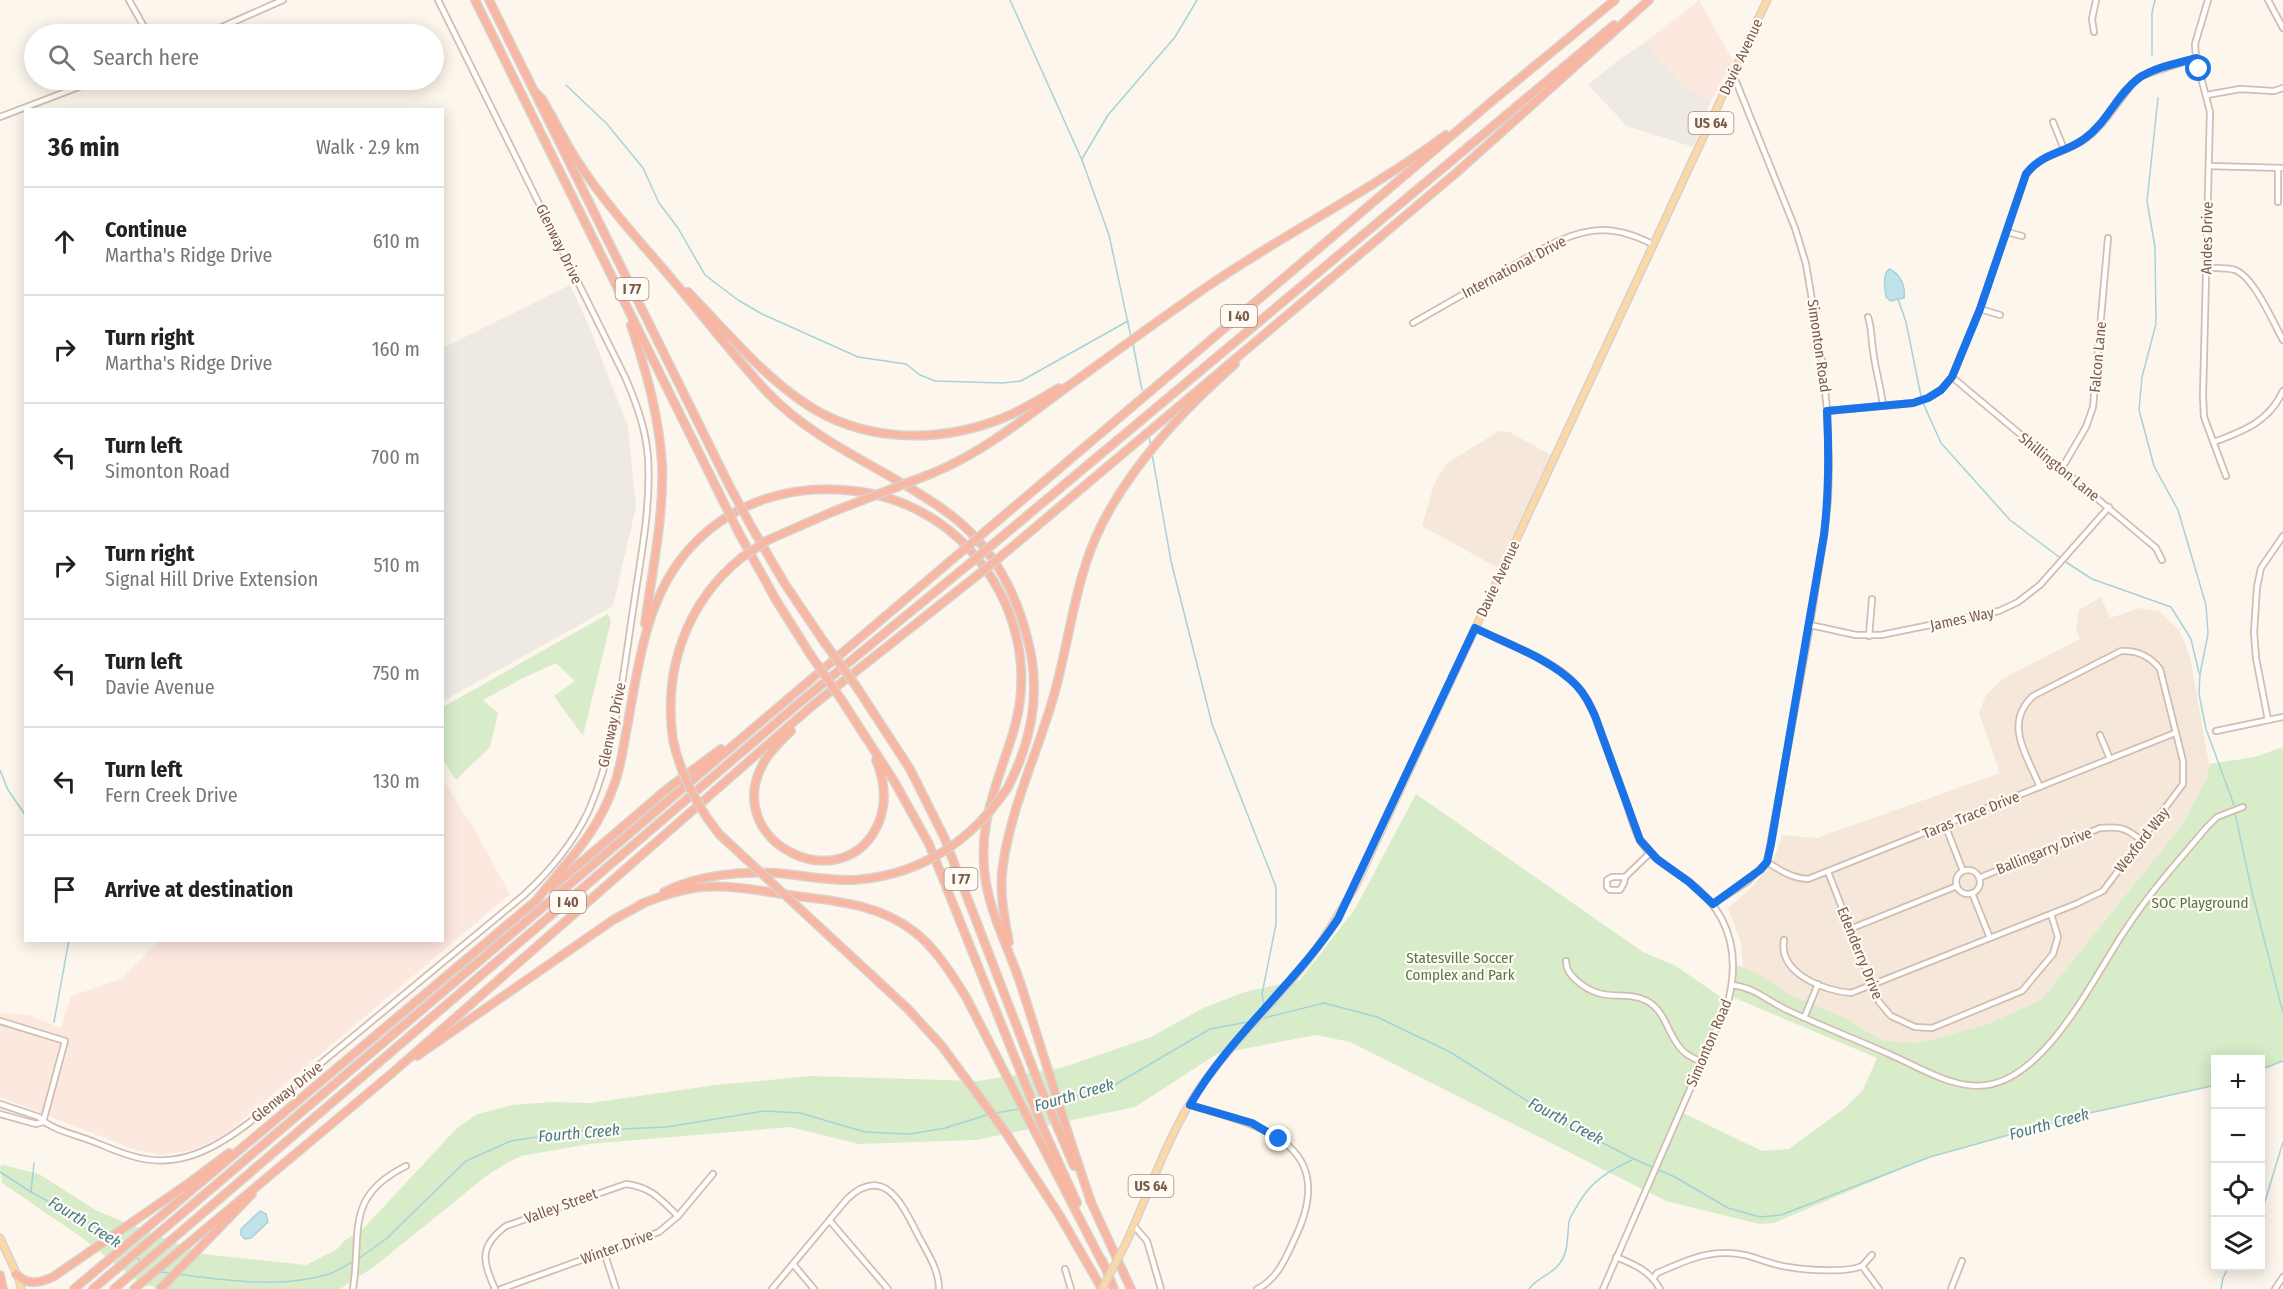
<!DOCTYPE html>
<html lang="en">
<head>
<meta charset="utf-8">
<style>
  :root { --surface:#fff; --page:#f2f2f2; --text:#222; --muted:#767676; --line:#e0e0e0 }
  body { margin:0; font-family:"Fira Sans Condensed",sans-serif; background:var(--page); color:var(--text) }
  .controls { position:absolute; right:18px; bottom:18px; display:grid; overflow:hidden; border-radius:0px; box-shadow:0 3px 15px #0003 }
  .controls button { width:54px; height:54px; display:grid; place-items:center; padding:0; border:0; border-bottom:2px solid var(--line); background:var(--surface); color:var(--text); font:30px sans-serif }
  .stop { position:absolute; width:18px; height:18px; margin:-14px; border:4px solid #1a73e8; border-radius:50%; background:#fff }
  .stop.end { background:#1a73e8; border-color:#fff; box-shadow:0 2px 6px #0008 }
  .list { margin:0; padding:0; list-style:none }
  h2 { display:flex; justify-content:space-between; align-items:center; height:78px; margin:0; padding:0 24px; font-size:26px }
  h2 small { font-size:20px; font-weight:400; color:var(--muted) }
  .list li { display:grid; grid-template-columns:39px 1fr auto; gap:18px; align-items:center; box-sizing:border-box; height:108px; padding:0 24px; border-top:2px solid var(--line) }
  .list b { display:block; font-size:22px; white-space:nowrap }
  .list p { margin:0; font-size:20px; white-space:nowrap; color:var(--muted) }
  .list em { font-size:20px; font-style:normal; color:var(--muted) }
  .icon { flex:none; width:33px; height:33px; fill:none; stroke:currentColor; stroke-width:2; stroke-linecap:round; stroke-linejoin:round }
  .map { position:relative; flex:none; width:2283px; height:1289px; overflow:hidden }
  .search { position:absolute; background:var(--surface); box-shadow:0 3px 15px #0003; left:24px; top:24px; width:420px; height:66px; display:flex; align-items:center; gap:15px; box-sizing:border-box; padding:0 21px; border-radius:33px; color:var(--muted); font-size:22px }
  .panel { position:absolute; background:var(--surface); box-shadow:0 3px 15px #0003; left:24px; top:108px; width:420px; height:834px; border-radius:0px }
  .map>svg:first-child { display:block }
</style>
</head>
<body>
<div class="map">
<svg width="2283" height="1289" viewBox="0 0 2283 1289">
  <rect width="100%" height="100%" fill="#fdf6ec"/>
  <g fill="#f5e8da">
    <path d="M1499,431L1510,432L1552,456L1498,568L1422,526L1434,484L1446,464Z"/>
    <path d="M2101,597L2110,618L2140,608L2159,611L2179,630L2190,656L2209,764L2207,778L2182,825L2040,1001L1985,1025L1919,1043L1883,1041L1843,1017L1788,994L1757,973L1743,968L1741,943L1728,908L1754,885L1775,856L1782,835L1817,838L2000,773L1979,713L1986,695L2002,679L2080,639L2076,629L2079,610Z"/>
  </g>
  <g fill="#fde8e0">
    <path d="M1699,0L1733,61L1712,99L1685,87L1662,63L1647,41Z"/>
    <path d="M443,780L473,827L510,894L226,1134L194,1150L161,1155L133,1149L0,1097V1013L28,1015L61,1028L71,996L121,979L159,941L442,940Z"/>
  </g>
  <g fill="#efe9e4">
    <path d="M1647,41L1662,63L1685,87L1712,99L1693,147L1627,126L1588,85L1616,62Z"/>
    <path d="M570,285L588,324L628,427L636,507L613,606L443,701V348Z"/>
  </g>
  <g fill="#d8ecc9">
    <path d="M608,614L611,621L583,736L554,696L575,681L556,663L523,678L483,700L498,713L490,747L456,780L443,760V707Z"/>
    <path d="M2283,747V1061L2261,1070L2260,1060H2216L2215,1085L2081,1115L1930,1157L1774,1223L1759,1224L1666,1201L1350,1042L1316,1035L1217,1054L1135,1107L976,1140L859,1144L790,1127L589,1144L521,1156L505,1164L485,1177L375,1266L340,1289H167L143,1285L81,1237L2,1183L0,1166L3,1165L39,1174L97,1211L203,1254L306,1265L337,1249L344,1241L364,1228L457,1128L478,1114L513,1105L552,1102L590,1103L716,1085L811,1076L978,1081L1061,1068L1151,1037L1203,1008L1248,991L1300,980L1355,909L1416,794L1643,952L1676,966L1728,1002L1683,1113L1762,1151L1789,1149L1845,1108L1863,1090L1877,1058L1730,996L1734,964L1757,973L1788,994L1843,1017L1883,1041L1919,1043L1985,1025L2041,1000L2182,825L2207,778L2209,764L2255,757Z"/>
  </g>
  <g fill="#bfe3e8" stroke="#a5d3da" stroke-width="1.5">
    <path d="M1889,269C1900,273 1906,287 1904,298L1891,301L1886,297C1885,288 1882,276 1889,269Z"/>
    <path d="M260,1211L266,1214L268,1222L251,1238L245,1239L241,1235V1229Z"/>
  </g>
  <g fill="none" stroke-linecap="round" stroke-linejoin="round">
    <g stroke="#a5d3da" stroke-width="1.5">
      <path d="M1010,0L1082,160L1109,235L1131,337"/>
      <path d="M2152,55V13L2155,0"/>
      <path d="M566,85L607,124L643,168L659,203L678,228L705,275L738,300L762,314L858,357L906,364L920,375L935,381L1002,383L1021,381L1128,321"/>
      <path d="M2158,98L2147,201L2155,247L2156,324L2142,377L2139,410L2154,466L2178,510L2206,605L2208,634L2200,674L2199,694L2206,729L2234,805"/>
      <path d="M1082,159L1108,115L1175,37L1197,0"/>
      <path d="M1898,299L1906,322L1921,396"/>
      <path d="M1133,344L1142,390"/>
      <path d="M1923,403L1941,443L2010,520L2059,557"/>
      <path d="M1149,437L1151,447"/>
      <path d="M1152,454L1171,561L1212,724L1276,887V924L1262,994L1265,1008"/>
      <path d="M2066,562L2092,579L2171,607L2191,639L2199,673"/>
      <path d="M0,770L8,790L26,816"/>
      <path d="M2235,813L2252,892L2283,1013"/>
      <path d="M1260,1019L1324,1003L1377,1017L1450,1052L1556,1119L1634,1159L1675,1177L1728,1208L1760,1217L1781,1215L1930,1157L2081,1115L2216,1085"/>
      <path d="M54,1022L69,940"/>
      <path d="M2260,1070L2283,1061"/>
      <path d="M1060,1101L1116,1084L1210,1029L1253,1021"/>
      <path d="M995,1113L1020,1109"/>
      <path d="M0,1172L31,1192L109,1234"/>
      <path d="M31,1192L34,1163"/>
      <path d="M2260,1218L2283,1142"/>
      <path d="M115,1238L124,1244"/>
      <path d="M135,1256L142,1263"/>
      <path d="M358,1259L386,1239L466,1161L511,1141L576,1131L667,1127L764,1111L800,1113L865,1132L910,1134L945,1128L990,1114"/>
      <path d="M159,1272L173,1273"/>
      <path d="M177,1274C226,1280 281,1289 329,1274C338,1271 346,1265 354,1261"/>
      <path d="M1529,1289C1539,1276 1552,1275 1560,1263C1569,1251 1567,1236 1569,1222C1570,1217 1574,1211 1577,1206C1590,1182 1608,1171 1632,1160"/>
      <path d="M2221,1289L2223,1278L2229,1266"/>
    </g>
    <g stroke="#d1beb0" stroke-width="8">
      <g id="minor">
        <path d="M129,0L148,34"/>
        <path d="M2208,0L2195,44L2196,58L2210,112L2203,396L2204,417L2226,476"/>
        <path d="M2268,0L2283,28"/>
        <path d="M2094,32L2092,19L2096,0"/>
        <path d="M206,34L283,0"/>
        <path d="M2207,95L2240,89L2274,91L2283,88"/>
        <path d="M0,117L97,80"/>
        <path d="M2053,122L2064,149"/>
        <path d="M2209,166L2283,168"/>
        <path d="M2278,168V202"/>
        <path d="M2007,232L2022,236"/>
        <path d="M2207,268C2216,268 2226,267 2235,270C2254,277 2273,322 2283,340"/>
        <path d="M1980,309L2000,315"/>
        <path d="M1868,317C1872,328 1871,338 1873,350C1875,369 1881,387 1883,406"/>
        <path d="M1413,323C1445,305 1477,286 1509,268C1537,252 1568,231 1602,230C1621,230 1637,236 1654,245"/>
        <path d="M1952,377L2156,548L2162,560"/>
        <path d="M1827,411L1913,403L1928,398L1941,390L1952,377L1980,309L2026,174C2041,155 2062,153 2082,141C2103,128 2118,101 2134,82L2141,76L2196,58"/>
        <path d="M2214,442C2243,431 2269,422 2283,391"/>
        <path d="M2062,468L2086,427L2093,407L2108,238"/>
        <path d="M1810,625L1856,635H1881L1999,611L2018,602L2040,585L2109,507"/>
        <path d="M1475,628C1507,644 1556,660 1578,687C1586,696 1590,706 1595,716C1605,744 1615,771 1625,799C1630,813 1633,829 1641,842C1652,859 1671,869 1687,880C1729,911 1741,952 1728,1002L1603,1289"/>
        <path d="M1869,636L1872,599"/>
        <path d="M2268,720L2256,658L2254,632L2257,587L2261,568L2283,536"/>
        <path d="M2216,731L2283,717"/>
        <path d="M2100,735L2110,759"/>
        <path d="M1945,825L1963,871"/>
        <path d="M1767,862C1781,871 1792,878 1808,879L2175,733"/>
        <circle cx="1968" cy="882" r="12"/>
        <path d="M1828,872L1879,1002L1891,1016L1915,1027L1932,1028L2022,991L2053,954L2058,937L2051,914"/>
        <path d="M1612,877H1625L1624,883L1620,890H1610L1607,887V880Z"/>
        <path d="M1625,877L1650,853"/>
        <path d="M1979,878L2100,828C2121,826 2126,828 2142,841"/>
        <path d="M1972,893L1990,938"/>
        <path d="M1713,904L1747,882L1767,862L1809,631L1824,535L1828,500L1829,465L1827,411L1823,367L1806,264L1795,228L1733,74"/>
        <path d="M1850,929L1957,886"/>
        <path d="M1784,940C1778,973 1824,991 1851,993L2076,904L2103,891L2183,784V761L2160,669C2150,656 2138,650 2121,651L2033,696C2003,724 2027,755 2040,787"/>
        <path d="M1566,961C1566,969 1570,975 1576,980C1604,1005 1622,989 1647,1001C1666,1011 1668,1036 1682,1050C1687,1056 1695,1059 1702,1062"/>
        <path d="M1732,985C1753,987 1767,1000 1785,1009C1819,1025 1855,1039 1889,1054C1919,1067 1954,1090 1987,1085C2049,1076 2096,972 2128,926C2151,891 2180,859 2207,827L2217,817L2243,807"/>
        <path d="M1804,1018L1818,984"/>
        <path d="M0,1021L65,1041L43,1122"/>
        <path d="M0,1104L39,1117C50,1129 73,1134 89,1140C103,1145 117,1152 132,1156C177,1170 215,1149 250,1122L524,895C550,871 573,843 588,812C617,746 623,673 634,603C641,555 651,507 648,458C646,430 637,405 626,379L438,0"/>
        <path d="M1190,1105C1262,1126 1340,1144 1295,1238C1286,1257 1278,1279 1257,1289"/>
        <path d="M0,1114L36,1124L43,1122"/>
        <path d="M830,1221L888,1289"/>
        <path d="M1134,1226L1147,1241L1161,1289"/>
        <path d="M604,1252L616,1289"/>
        <path d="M1616,1257C1634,1264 1650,1271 1660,1289"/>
        <path d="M793,1264L814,1289"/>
        <path d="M1862,1266L1872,1255"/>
        <path d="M1065,1269L1071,1289"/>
        <path d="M1653,1279L1657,1273C1679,1264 1700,1253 1724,1253C1749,1252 1765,1264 1788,1267C1805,1270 1847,1273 1862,1266L1879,1289"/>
        <path d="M353,1289C362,1231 344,1197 406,1166"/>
        <path d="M495,1289C483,1261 478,1247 506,1226L626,1184C651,1187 660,1199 678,1216"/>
        <path d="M501,1289L659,1232L678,1216L713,1174"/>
        <path d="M772,1289L847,1199C885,1163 903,1206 919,1237C928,1254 939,1270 939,1289"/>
        <path d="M1951,1289L1962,1261"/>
        <path d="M2275,1289L2283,1277"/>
      </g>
    </g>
    <g stroke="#dad1cd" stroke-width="9">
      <g id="major">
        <path d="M0,1238L19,1279L21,1289"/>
        <path d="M1126,1243C1150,1191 1168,1133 1201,1086C1233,1041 1274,1003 1308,960C1327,936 1339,912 1355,887L1767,0"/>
      </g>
    </g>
    <g stroke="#dad1cd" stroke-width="10">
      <g id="highway">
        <path d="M475,0L719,493"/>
        <path d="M489,0L730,487"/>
        <path d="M534,91L542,99C555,121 566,144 580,165C611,212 651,253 686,296C713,328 739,362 768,393C820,447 893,471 952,516C991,546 1015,590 1027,637C1042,691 1032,740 1007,789"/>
        <path d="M688,292C724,329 760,373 803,402C862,443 938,444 1003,418C1023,410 1041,398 1059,388"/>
        <path d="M631,325C646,371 659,415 662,464C664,517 652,571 645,624"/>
        <path d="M933,473C983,452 1024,419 1067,387C1114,353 1160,319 1208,286C1286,233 1370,191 1446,135"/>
        <path d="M751,526L785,584L824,642"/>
        <path d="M739,533L776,600L810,654"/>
        <path d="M981,535L1497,97L1615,0"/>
        <path d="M768,540L832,512"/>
        <path d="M992,545L1614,25"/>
        <path d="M999,558L1456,173L1649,0"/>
        <path d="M856,686L910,769L944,837L1039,1084L1074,1166"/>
        <path d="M841,699L894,781L929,844L1043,1128L1077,1203"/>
        <path d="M791,731C782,740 770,751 764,762C718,842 845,904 879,822C887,801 885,781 876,760"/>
        <path d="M673,740C663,670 686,603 741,558"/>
        <path d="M551,888L667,789L721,749"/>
        <path d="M664,892C697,875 740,871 776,873C802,875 827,881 854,880C880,878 905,872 928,860"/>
        <path d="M536,901C567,861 597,835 614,785C620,770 622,754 625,738C638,672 643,600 690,548C733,501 793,483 855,491C899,496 942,518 971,551C1016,601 1033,668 1013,733C997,785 976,827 986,883C992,917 1009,950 1020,982C1044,1056 1066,1130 1091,1202"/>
        <path d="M641,904C661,896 681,889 703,887C732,885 761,891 790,895C832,901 876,903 912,930C935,947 951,973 966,997L1103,1264"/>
        <path d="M1009,942C1004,917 999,891 1003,865C1011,807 1038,752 1054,695C1070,639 1075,577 1102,524C1133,463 1184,409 1235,364"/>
        <path d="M417,1056L613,920L644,903"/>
        <path d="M1006,1133L1060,1216L1102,1289"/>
        <path d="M1090,1200L1131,1289"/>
        <path d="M1102,1260L1114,1289"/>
        <path d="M16,1274C27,1286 39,1283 53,1277L189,1183L229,1153"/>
        <path d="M0,1275L3,1289"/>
        <path d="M74,1289L538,899"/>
        <path d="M93,1289L961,552"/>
        <path d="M114,1289L798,704L969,564"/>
        <path d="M134,1289L391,1074L812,706L979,574"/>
        <path d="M160,1289L252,1194"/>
      </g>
    </g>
    <use href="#minor" stroke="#fff" stroke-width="4.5"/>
    <use href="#major" stroke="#fbd9a5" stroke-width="6"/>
    <use href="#highway" stroke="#f7b7a3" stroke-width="7"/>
    <g stroke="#dad1cd" stroke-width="9" stroke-linecap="butt">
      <path id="major-bridge" d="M1102,1289L1126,1243"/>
    </g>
    <g stroke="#dad1cd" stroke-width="10" stroke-linecap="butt">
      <g id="highway-bridge">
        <path d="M730,487L751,526"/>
        <path d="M719,493L739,533"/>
        <path d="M832,512L933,473"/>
        <path d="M961,552L981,535"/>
        <path d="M741,558L768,540"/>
        <path d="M969,564L992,545"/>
        <path d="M979,574L999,558"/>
        <path d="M824,642L856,686"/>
        <path d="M810,654L841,699"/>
        <path d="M673,740C681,776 696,805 719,834L907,1008L941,1045L1006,1133"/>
        <path d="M928,860C961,844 986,819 1007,789"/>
      </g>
    </g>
    <use href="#major-bridge" stroke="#fbd9a5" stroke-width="6"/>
    <use href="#highway-bridge" stroke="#f7b7a3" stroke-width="7"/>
  </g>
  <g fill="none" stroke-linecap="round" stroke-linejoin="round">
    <path stroke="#1a73e8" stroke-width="8" d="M1279,1139L1252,1123L1190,1105C1229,1037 1294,985 1338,919L1475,628C1507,644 1551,659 1576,685C1585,694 1590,705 1595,716L1640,840L1657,859L1689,882L1713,904L1760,870L1767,862L1771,844L1824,535C1829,493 1829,453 1827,411L1913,403L1928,398L1941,390L1952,377L1980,309L2026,174C2043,152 2064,154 2084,139C2107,123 2117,94 2139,78C2155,67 2178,63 2196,58L2199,69"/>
  </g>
  <g text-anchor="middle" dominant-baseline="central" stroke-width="4.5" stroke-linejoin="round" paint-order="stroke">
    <g fill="#fffaf3" stroke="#a28b7f" stroke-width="1.5">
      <rect x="1688.5" y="112" width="45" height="22" rx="4.5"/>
      <rect x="615.5" y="278" width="33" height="22" rx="4.5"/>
      <rect x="1221" y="305" width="36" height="22" rx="4.5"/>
      <rect x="944.5" y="868" width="33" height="22" rx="4.5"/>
      <rect x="550" y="891" width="36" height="22" rx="4.5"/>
      <rect x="1128.5" y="1175" width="45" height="22" rx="4.5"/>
    </g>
    <g font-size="14" font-weight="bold" fill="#7a5c4d">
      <text x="1711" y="123">US 64</text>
      <text x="632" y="289">I 77</text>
      <text x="1239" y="316">I 40</text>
      <text x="961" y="879">I 77</text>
      <text x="568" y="902">I 40</text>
      <text x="1151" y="1186">US 64</text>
    </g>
    <g font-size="15" fill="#7a5c4d" stroke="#fffaf3">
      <text transform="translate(1741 57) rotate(-65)">Davie Avenue</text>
      <text transform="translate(2207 238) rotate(-89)">Andes Drive</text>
      <text transform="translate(559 244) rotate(64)">Glenway Drive</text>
      <text transform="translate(1514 267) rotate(-28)">International Drive</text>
      <text transform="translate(1819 346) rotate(82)">Simonton Road</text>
      <text transform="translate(2098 357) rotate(-85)">Falcon Lane</text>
      <text transform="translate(2059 467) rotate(39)">Shillington Lane</text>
      <text transform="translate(1498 579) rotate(-65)">Davie Avenue</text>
      <text transform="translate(1962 619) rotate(-12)">James Way</text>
      <text transform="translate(612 725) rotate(-78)">Glenway Drive</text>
      <text transform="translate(1971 815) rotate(-22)">Taras Trace Drive</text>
      <text transform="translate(2142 840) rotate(-52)">Wexford Way</text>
      <text transform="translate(2044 851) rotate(-22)">Ballingarry Drive</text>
      <text transform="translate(1860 953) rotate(68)">Edenderry Drive</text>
      <text transform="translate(1709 1043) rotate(-67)">Simonton Road</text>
      <text transform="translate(287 1092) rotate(-39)">Glenway Drive</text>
      <text transform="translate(561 1206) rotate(-20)">Valley Street</text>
      <text transform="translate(617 1247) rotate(-20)">Winter Drive</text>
    </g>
    <g font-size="15" fill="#537a41" stroke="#fffaf3">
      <text x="2200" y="903">SOC Playground</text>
      <text x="1460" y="958">Statesville Soccer<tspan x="1460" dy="17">Complex and Park</tspan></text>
    </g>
    <g font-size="16" font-style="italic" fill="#437c86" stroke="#fffaf3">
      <text transform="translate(1074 1095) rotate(-16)">Fourth Creek</text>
      <text transform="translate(1566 1121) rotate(28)">Fourth Creek</text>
      <text transform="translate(2049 1124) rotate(-15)">Fourth Creek</text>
      <text transform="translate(579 1133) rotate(-5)">Fourth Creek</text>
      <text transform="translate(85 1222) rotate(32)">Fourth Creek</text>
    </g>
  </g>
</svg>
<div class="controls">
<button>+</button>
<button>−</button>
<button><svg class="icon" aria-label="locate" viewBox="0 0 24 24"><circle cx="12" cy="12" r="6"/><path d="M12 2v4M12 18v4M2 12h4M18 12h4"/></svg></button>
<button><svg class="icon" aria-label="layers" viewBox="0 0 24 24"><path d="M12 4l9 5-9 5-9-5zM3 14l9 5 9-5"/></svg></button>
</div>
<div class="stop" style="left:2199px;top:69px"></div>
<div class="stop end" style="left:1279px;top:1139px"></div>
<div class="search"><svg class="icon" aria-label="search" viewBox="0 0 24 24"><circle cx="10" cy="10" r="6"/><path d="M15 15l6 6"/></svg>Search here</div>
<section class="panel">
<h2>36 min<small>Walk · 2.9 km</small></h2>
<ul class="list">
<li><svg class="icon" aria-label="ahead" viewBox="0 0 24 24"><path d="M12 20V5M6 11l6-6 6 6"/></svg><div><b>Continue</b><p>Martha's Ridge Drive</p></div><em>610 m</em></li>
<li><svg class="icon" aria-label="right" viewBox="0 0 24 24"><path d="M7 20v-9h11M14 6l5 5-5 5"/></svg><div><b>Turn right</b><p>Martha's Ridge Drive</p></div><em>160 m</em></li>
<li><svg class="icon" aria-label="left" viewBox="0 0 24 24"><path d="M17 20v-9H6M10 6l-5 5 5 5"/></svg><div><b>Turn left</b><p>Simonton Road</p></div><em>700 m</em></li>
<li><svg class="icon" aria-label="right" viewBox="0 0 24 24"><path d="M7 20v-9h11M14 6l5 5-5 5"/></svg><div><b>Turn right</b><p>Signal Hill Drive Extension</p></div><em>510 m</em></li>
<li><svg class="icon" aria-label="left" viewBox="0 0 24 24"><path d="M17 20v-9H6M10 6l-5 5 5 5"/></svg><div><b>Turn left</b><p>Davie Avenue</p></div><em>750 m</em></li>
<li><svg class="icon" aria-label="left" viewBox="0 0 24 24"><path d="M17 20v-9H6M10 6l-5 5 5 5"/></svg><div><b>Turn left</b><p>Fern Creek Drive</p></div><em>130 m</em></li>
<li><svg class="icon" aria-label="arrive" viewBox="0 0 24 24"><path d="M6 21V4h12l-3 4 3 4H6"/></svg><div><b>Arrive at destination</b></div></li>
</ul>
</section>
</div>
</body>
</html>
